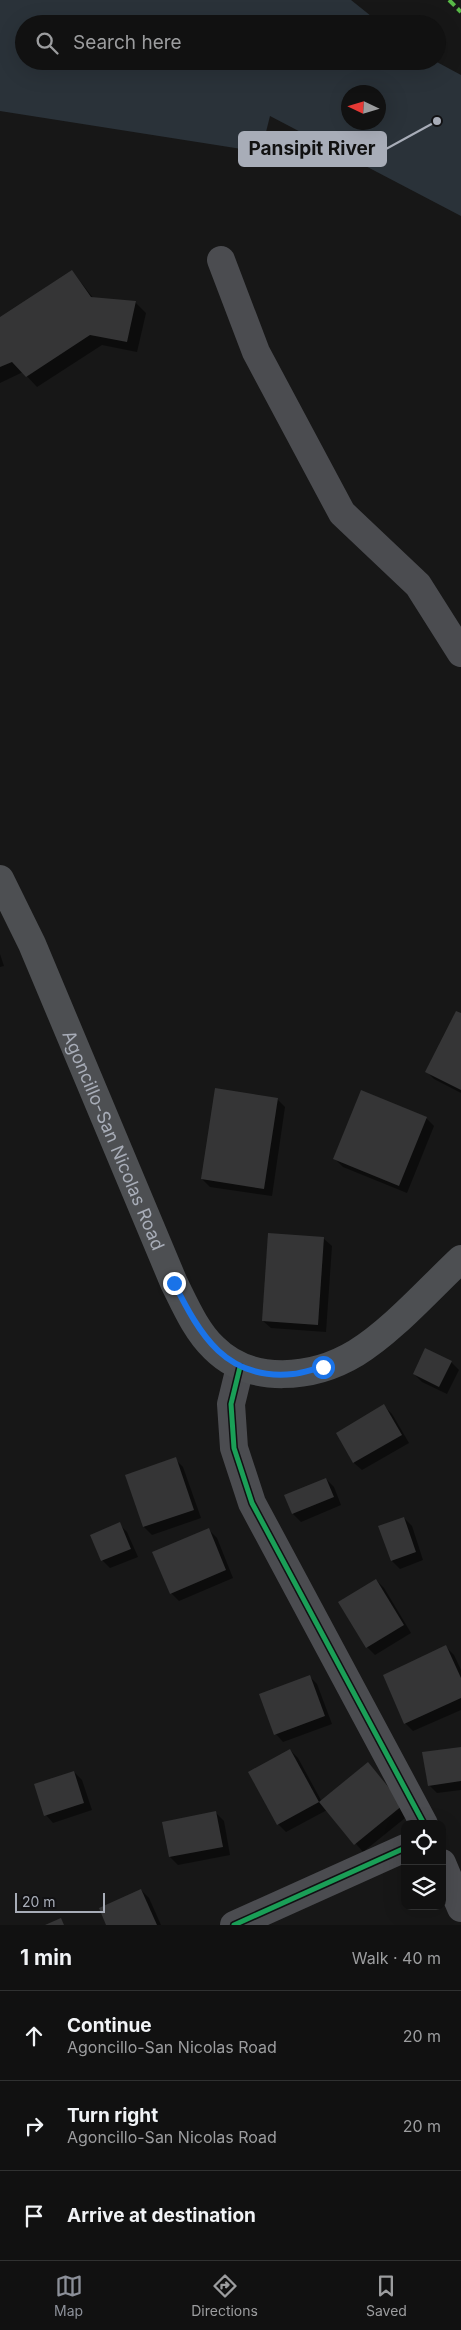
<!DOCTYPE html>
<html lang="en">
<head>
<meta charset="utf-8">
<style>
  :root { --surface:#111; --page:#1a1a1a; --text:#f1f3f6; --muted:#9c9d9f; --line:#303131; --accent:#8c9099 }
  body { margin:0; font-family:Inter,sans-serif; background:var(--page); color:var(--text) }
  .controls { position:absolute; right:15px; bottom:15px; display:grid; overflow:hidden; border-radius:10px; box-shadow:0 5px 20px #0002 }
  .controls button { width:45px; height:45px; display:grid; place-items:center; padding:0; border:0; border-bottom:1px solid var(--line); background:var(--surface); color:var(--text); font:25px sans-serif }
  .compass { position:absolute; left:341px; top:85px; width:45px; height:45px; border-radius:50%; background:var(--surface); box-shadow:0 5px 20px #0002; rotate:274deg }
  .scale { position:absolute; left:15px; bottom:12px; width:90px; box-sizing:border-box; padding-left:5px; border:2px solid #a8adb8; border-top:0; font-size:14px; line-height:18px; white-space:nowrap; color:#a8adb8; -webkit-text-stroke:4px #111113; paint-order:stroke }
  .stop { position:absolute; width:15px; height:15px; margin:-11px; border:4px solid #1a73e8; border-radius:50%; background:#fff }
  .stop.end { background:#1a73e8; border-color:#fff; box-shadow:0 1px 5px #0008 }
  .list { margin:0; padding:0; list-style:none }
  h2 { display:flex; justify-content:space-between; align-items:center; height:65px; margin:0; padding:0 20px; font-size:21px }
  h2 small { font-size:16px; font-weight:400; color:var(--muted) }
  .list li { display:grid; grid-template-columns:32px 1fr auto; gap:15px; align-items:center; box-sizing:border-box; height:90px; padding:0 20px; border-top:1px solid var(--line) }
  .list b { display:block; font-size:19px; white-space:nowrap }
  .list p { margin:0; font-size:16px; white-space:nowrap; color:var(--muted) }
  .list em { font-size:16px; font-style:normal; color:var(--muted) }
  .icon { flex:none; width:28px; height:28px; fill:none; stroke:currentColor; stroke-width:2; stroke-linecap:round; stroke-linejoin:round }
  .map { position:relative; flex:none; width:461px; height:1925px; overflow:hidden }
  .search { position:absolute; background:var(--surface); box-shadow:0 5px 20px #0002; left:15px; right:15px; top:15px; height:55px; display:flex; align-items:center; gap:12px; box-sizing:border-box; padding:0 18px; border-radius:28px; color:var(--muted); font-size:19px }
  .sheet { height:335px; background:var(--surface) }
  nav { display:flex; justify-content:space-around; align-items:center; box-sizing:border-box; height:70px; border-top:1px solid var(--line); background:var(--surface); font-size:14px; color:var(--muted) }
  nav a { display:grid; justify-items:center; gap:2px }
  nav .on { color:var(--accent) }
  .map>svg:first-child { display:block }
</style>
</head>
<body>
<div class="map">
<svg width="461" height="1925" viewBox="0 0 461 1925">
  <rect width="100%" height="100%" fill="#171717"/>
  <path fill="#2a3239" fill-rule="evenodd" d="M0,0H351L381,24H24V61H435L461,75V216L270,116L261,152L0,111ZM348,92H378V122H348Z"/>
  <g fill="#0007">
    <path d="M72,271L94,299L135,302L146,313L137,352L102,345L37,387L23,372L0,383V319Z"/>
    <path d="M0,954L4,966L0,967Z"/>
    <path d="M461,1015V1093L434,1079L426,1071Z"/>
    <path d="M277,1099L285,1107L272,1196L210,1187L202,1179Z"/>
    <path d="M426,1118L434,1126L407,1193L343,1167L335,1159Z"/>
    <path d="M324,1239L332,1246L326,1332L271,1328L263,1321Z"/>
    <path d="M451,1362L459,1370L447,1394L422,1382L414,1374Z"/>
    <path d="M384,1406L392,1414L409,1443L362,1470L354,1463L337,1433Z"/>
    <path d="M175,1459L183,1467L201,1518L152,1535L144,1527L126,1476Z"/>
    <path d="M326,1479L334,1487L341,1505L301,1522L293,1514Z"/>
    <path d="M404,1518L412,1526L423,1560L400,1569L392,1561Z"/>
    <path d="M119,1524L127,1532L138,1557L110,1568L102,1560Z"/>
    <path d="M209,1530L217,1538L233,1578L179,1601L171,1593Z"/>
    <path d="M376,1580L384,1588L411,1633L375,1655L367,1647Z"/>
    <path d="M446,1647L454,1655L461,1670V1710L413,1731L405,1723Z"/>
    <path d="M309,1676L317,1684L332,1724L283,1742L276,1734Z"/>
    <path d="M461,1748V1790L437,1793L429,1785Z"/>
    <path d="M290,1750L298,1758L322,1802L368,1764L410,1814L363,1852L327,1810L286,1832L278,1824Z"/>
    <path d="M74,1772L82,1780L92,1810L53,1823L46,1815Z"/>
    <path d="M216,1813L224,1821L230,1855L178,1865L170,1857Z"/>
    <path d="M141,1890L149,1898L161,1925H107Z"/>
  </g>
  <g fill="#353536">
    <path d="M72,270L91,297L136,301L127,342L90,335L26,377L12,362L0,367V317Z"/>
    <path d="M456,1011L461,1013V1090L425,1072Z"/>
    <path d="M215,1088L278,1098L264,1189L201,1179Z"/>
    <path d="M361,1090L427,1117L399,1186L333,1159Z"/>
    <path d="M268,1233L324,1237L318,1325L262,1321Z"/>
    <path d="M425,1348L452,1361L439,1387L413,1374Z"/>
    <path d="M384,1404L402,1435L353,1463L336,1433Z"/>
    <path d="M176,1457L194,1510L143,1527L125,1475Z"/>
    <path d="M326,1478L334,1497L292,1514L284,1495Z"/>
    <path d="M404,1517L416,1552L391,1561L378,1526Z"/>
    <path d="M120,1522L131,1549L101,1561L90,1535Z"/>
    <path d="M209,1528L226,1570L170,1594L152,1552Z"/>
    <path d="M376,1579L404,1625L366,1648L338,1602Z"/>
    <path d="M446,1645L461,1678V1698L404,1724L383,1675Z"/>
    <path d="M310,1675L325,1716L274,1735L259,1694Z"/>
    <path d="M461,1747V1781L428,1786L422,1752Z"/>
    <path d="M290,1749L319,1802L277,1825L248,1772Z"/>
    <path d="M368,1762L403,1805L354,1845L319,1802Z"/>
    <path d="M74,1771L84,1803L44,1816L34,1784Z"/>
    <path d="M216,1811L223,1847L169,1857L162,1822Z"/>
    <path d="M141,1889L157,1925H106L99,1908Z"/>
    <path d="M61,1918L64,1925H45Z"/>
  </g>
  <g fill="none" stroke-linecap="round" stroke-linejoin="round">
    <g stroke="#4b4c50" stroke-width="28">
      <path d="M221,260L256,352L342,513L418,585L461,653"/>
      <path d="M240,1367L231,1404L234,1448L252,1503L424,1824"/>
      <path d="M442,1863L461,1908"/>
      <path d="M234,1925L405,1848"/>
    </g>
    <path stroke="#4d4f52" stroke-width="28" id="s1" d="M0,879L32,944L174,1283C185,1305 196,1331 214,1348C251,1385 313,1379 356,1353C392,1331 429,1289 461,1259"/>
    <path stroke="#58b947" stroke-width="4" stroke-dasharray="8 4" stroke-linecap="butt" d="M449,0L461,12"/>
    <g stroke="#111113" stroke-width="8">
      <g id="cycleway">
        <path d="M240,1367L231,1404L234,1448L252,1503L424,1824"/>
        <path d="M234,1925L405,1848"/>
      </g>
    </g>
    <use href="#cycleway" stroke="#1a9f57" stroke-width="5"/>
  </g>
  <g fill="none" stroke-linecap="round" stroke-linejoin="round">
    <path stroke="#1a73e8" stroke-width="6" d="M174,1283C200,1335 226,1381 293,1374C303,1373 313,1369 323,1367"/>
  </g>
  <g text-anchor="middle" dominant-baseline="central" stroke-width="4" stroke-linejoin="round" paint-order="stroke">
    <g font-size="18" fill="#a8adb8" stroke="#111113">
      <text stroke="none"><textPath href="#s1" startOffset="285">Agoncillo-San Nicolas Road</textPath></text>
    </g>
  </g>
  <path fill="none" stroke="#a8adb8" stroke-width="2" d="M437 121L386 149"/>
  <circle fill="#a8adb8" stroke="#111113" stroke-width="2" cx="437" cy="121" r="5"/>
  <rect fill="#a8adb8" stroke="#a8adb8" stroke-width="2" x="239" y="132" width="147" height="34" rx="5"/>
  <g font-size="19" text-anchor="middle" font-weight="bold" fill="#111">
    <text x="312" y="155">Pansipit River</text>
  </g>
</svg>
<div class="controls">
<button><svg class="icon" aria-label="locate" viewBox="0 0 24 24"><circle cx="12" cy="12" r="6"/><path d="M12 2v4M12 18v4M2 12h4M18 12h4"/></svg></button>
<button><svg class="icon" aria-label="layers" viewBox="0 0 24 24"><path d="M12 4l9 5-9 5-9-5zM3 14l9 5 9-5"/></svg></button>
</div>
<svg class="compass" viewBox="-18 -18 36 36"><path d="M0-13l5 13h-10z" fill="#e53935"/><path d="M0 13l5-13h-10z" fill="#9c9d9f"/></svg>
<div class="scale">20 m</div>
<div class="stop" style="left:323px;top:1367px"></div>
<div class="stop end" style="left:174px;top:1283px"></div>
<div class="search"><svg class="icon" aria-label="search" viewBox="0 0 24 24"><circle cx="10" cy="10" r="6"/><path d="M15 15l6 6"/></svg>Search here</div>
</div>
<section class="sheet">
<h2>1 min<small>Walk · 40 m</small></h2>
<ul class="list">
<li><svg class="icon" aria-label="ahead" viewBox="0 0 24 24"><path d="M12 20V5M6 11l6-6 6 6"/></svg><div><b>Continue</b><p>Agoncillo-San Nicolas Road</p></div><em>20 m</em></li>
<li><svg class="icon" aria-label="right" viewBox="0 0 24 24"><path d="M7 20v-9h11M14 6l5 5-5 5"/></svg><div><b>Turn right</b><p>Agoncillo-San Nicolas Road</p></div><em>20 m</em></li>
<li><svg class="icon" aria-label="arrive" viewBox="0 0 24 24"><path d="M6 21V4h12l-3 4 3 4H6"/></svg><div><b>Arrive at destination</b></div></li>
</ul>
</section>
<nav>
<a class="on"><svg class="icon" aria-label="map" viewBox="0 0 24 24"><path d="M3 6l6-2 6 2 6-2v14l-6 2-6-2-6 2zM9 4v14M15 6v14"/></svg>Map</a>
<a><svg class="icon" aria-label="directions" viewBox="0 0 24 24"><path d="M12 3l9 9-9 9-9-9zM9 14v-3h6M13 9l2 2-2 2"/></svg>Directions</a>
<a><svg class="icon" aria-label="saved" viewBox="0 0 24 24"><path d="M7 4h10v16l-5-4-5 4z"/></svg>Saved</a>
</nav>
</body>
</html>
